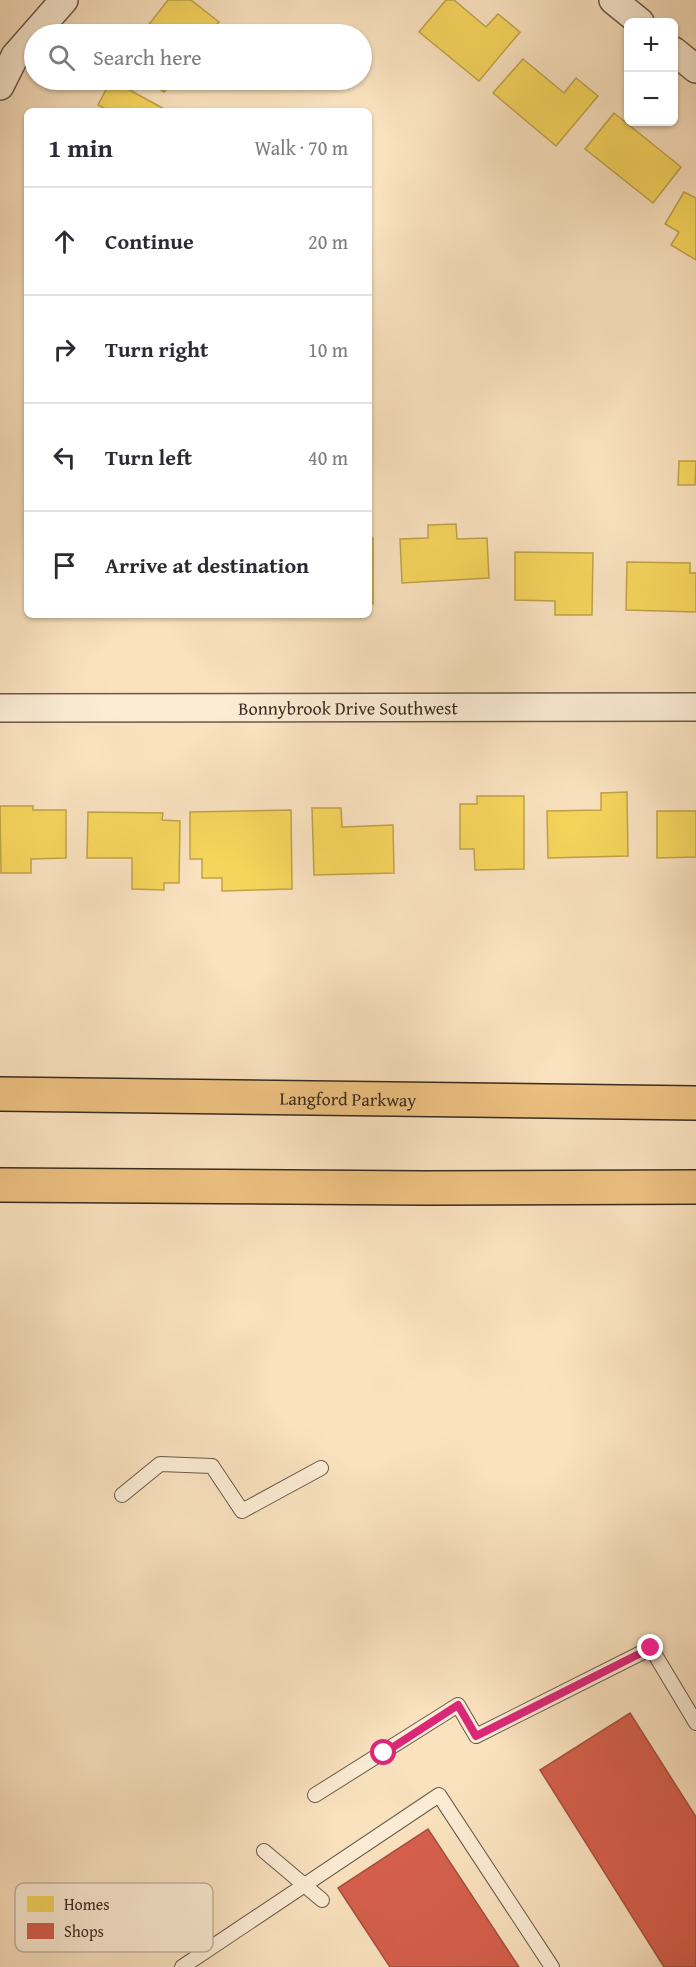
<!DOCTYPE html>
<html lang="en">
<head>
<meta charset="utf-8">
<style>
  :root { --surface:#fff; --page:#f2f2f3; --text:#2b2b33; --muted:#7c7c81; --line:#e1e1e2 }
  body { margin:0; font-family:"Gentium Book Plus",serif; background:var(--page); color:var(--text) }
  .controls { position:absolute; right:18px; top:18px; display:grid; overflow:hidden; border-radius:9px; box-shadow:0 2px 4px #0004 }
  .controls button { width:54px; height:54px; display:grid; place-items:center; padding:0; border:0; border-bottom:2px solid var(--line); background:var(--surface); color:var(--text); font:30px sans-serif }
  .stop { position:absolute; width:18px; height:18px; margin:-14px; border:4px solid #db2777; border-radius:50%; background:#fff }
  .stop.end { background:#db2777; border-color:#fff; box-shadow:0 2px 6px #0008 }
  .list { margin:0; padding:0; list-style:none }
  h2 { display:flex; justify-content:space-between; align-items:center; height:78px; margin:0; padding:0 24px; font-size:26px }
  h2 small { font-size:20px; font-weight:400; color:var(--muted) }
  .list li { display:grid; grid-template-columns:39px 1fr auto; gap:18px; align-items:center; box-sizing:border-box; height:108px; padding:0 24px; border-top:2px solid var(--line) }
  .list b { display:block; font-size:22px; white-space:nowrap }
  .list em { font-size:20px; font-style:normal; color:var(--muted) }
  .icon { flex:none; width:33px; height:33px; fill:none; stroke:currentColor; stroke-width:2; stroke-linecap:round; stroke-linejoin:round }
  .map { position:relative; flex:none; width:696px; height:1967px; overflow:hidden }
  .search { position:absolute; background:var(--surface); box-shadow:0 2px 4px #0004; left:24px; top:24px; width:348px; height:66px; display:flex; align-items:center; gap:15px; box-sizing:border-box; padding:0 21px; border-radius:33px; color:var(--muted); font-size:22px }
  .panel { position:absolute; background:var(--surface); box-shadow:0 2px 4px #0004; left:24px; top:108px; width:348px; height:510px; border-radius:9px }
  .map>svg:first-child { display:block }
</style>
</head>
<body>
<div class="map">
<svg width="696" height="1967" viewBox="0 0 696 1967">
  <rect width="100%" height="100%" fill="#fae2bf"/>
  <filter id="stains"><feTurbulence type="fractalNoise" baseFrequency=".00333" numOctaves="4"/><feColorMatrix values="0 0 0 0 .2 0 0 0 0 .09 0 0 0 0 .02 0 0 0 .5 -.17"/></filter>
  <radialGradient id="worn" r=".72"><stop offset=".6" stop-color="#630" stop-opacity="0"/><stop offset="1" stop-color="#630" stop-opacity=".3"/></radialGradient>
  <g fill="#f6d55c" stroke="#bea24a" stroke-width="1.5">
    <path d="M168,0H191L219,22L209,34H147L143,32Z"/>
    <path d="M446,0H454L486,27L498,14L520,32L479,81L419,32Z"/>
    <path d="M523,59L564,93L576,78L598,96L556,146L493,93Z"/>
    <path d="M111,80L168,111H109L98,105Z"/>
    <path d="M147,80H174L164,92Z"/>
    <path d="M614,113L681,167L653,203L585,149Z"/>
    <path d="M684,192L696,198V260L671,245L679,232L665,224Z"/>
    <path d="M679,461H696L695,485H678Z"/>
    <path d="M456,524L457,539L487,538L489,578L402,583L400,539L428,538V525Z"/>
    <rect x="369" y="538" width="4" height="66"/>
    <path d="M515,552L593,553L592,615H555V601L515,600Z"/>
    <path d="M627,562L690,563V573H696V612L626,610Z"/>
    <path d="M627,792L628,856L548,858L547,811L601,810V793Z"/>
    <path d="M477,796H524V869L475,870L474,849H460V804H477Z"/>
    <path d="M0,806H33V810H66V858L31,859V873H1Z"/>
    <path d="M312,808H341L342,827L393,825L394,873L314,875Z"/>
    <path d="M291,810L292,889L222,891V878H202V859H190V812Z"/>
    <path d="M657,811H696V857L657,858Z"/>
    <path d="M88,812L163,813L162,820L180,821L179,883H164V890L132,889V858H87Z"/>
  </g>
  <g fill="#d6604d" stroke="#a75040" stroke-width="1.5">
    <path d="M630,1713L696,1817V1967H664L540,1770Z"/>
    <path d="M428,1829L519,1967H390L338,1888Z"/>
  </g>
  <g fill="none" stroke-linecap="round" stroke-linejoin="round">
    <g stroke="#6a5948" stroke-width="16">
      <g id="lane">
        <path d="M122,1495L160,1464L212,1466L242,1511L321,1468"/>
        <path d="M315,1795L458,1705L476,1736L651,1648L696,1723"/>
        <path d="M264,1851L322,1900"/>
        <path d="M182,1967L439,1795L552,1967"/>
      </g>
    </g>
    <g stroke="#6a5948" stroke-width="30">
      <g id="street">
        <path d="M613,0L640,22"/>
        <path d="M674,51L696,69"/>
        <path d="M0,86L15,56L64,0"/>
        <path id="s1" d="M0,708L696,707"/>
      </g>
    </g>
    <g stroke="#3a2b20" stroke-width="36">
      <g id="highway">
        <path id="s2" d="M0,1094L696,1103"/>
        <path d="M0,1185L424,1188L696,1187"/>
      </g>
    </g>
    <use href="#lane" stroke="#fcecd5" stroke-width="14"/>
    <use href="#street" stroke="#fcecd5" stroke-width="27"/>
    <use href="#highway" stroke="#edc180" stroke-width="33"/>
  </g>
  <g fill="none" stroke-linecap="round" stroke-linejoin="round">
    <path stroke="#db2777" stroke-width="8" d="M384,1753L458,1705L476,1736L651,1648"/>
  </g>
  <g text-anchor="middle" dominant-baseline="central" stroke-width="6" stroke-linejoin="round" paint-order="stroke">
    <g font-size="18" fill="#3a2b20" stroke="#fcecd5">
      <text stroke="none"><textPath href="#s1" startOffset="348">Bonnybrook Drive Southwest</textPath></text>
      <text stroke="none"><textPath href="#s2" startOffset="348">Langford Parkway</textPath></text>
    </g>
  </g>
  <rect x="15" y="1883" width="198" height="69" rx="9" fill="#fcecd5" stroke="#c2b29f" stroke-width="1.5"/>
  <rect x="27" y="1896" width="27" height="16" fill="#f6d55c"/>
  <rect x="27" y="1923" width="27" height="16" fill="#d6604d"/>
  <g font-size="16" fill="#3a2b20">
    <text x="64" y="1910">Homes</text>
    <text x="64" y="1937">Shops</text>
  </g>
  <rect width="100%" height="100%" filter="url(#stains)"/>
  <rect width="100%" height="100%" fill="url(#worn)"/>
</svg>
<div class="controls">
<button>+</button>
<button>−</button>
</div>
<div class="stop" style="left:384px;top:1753px"></div>
<div class="stop end" style="left:651px;top:1648px"></div>
<div class="search"><svg class="icon" aria-label="search" viewBox="0 0 24 24"><circle cx="10" cy="10" r="6"/><path d="M15 15l6 6"/></svg>Search here</div>
<section class="panel">
<h2>1 min<small>Walk · 70 m</small></h2>
<ul class="list">
<li><svg class="icon" aria-label="ahead" viewBox="0 0 24 24"><path d="M12 20V5M6 11l6-6 6 6"/></svg><div><b>Continue</b></div><em>20 m</em></li>
<li><svg class="icon" aria-label="right" viewBox="0 0 24 24"><path d="M7 20v-9h11M14 6l5 5-5 5"/></svg><div><b>Turn right</b></div><em>10 m</em></li>
<li><svg class="icon" aria-label="left" viewBox="0 0 24 24"><path d="M17 20v-9H6M10 6l-5 5 5 5"/></svg><div><b>Turn left</b></div><em>40 m</em></li>
<li><svg class="icon" aria-label="arrive" viewBox="0 0 24 24"><path d="M6 21V4h12l-3 4 3 4H6"/></svg><div><b>Arrive at destination</b></div></li>
</ul>
</section>
</div>
</body>
</html>
